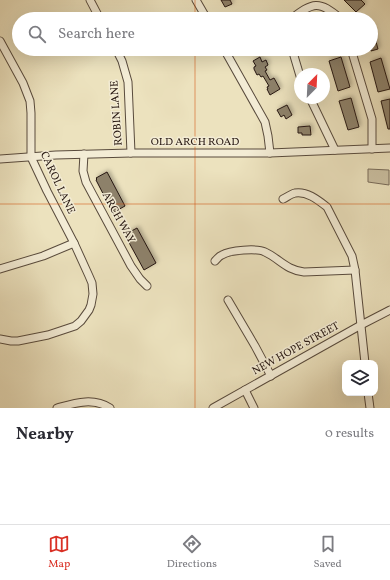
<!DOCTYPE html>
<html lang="en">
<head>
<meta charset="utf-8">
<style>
  :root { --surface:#fff; --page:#f7f7f7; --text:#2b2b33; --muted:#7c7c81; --line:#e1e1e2; --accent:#d93025 }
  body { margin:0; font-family:Vollkorn,serif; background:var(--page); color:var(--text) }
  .controls { position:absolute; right:12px; bottom:12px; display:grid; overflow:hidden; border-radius:8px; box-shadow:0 4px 16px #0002 }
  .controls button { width:36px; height:36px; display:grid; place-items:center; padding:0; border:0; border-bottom:1px solid var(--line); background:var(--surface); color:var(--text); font:20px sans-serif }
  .compass { position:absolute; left:294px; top:68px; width:36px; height:36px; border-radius:50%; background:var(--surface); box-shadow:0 4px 16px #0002; rotate:24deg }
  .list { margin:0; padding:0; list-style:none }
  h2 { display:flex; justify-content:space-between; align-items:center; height:52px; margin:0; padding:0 16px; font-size:17px }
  h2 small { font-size:13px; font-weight:400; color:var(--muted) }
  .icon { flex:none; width:22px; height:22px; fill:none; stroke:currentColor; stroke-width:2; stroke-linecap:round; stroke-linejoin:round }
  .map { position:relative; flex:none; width:390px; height:408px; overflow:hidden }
  .search { position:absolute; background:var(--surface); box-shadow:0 4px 16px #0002; left:12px; right:12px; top:12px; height:44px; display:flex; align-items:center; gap:10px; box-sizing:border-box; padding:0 14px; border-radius:22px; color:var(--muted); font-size:15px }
  .sheet { height:116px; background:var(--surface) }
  nav { display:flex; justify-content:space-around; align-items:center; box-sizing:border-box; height:56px; border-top:1px solid var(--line); background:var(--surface); font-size:11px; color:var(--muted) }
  nav a { display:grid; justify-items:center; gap:2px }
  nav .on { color:var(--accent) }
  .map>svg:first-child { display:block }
</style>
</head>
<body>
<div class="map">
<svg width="390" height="408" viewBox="0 0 390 408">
  <defs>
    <filter id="shadow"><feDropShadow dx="2" dy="-2" stdDeviation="2" flood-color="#0004"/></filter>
  </defs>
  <rect width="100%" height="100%" fill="#ece2be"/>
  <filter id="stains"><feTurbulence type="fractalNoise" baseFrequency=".005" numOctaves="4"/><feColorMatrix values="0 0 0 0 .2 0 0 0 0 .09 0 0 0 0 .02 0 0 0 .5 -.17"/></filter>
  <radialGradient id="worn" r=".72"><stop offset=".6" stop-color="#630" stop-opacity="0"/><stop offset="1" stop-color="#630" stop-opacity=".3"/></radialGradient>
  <path fill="#cabfa1" stroke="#786b59" d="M368,169L389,170V185L368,182Z"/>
  <g fill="#8d816b" stroke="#261711" filter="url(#shadow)">
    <path d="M221,0H230L232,4L225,7Z"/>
    <path d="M344,0H361L365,4L356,12Z"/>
    <path d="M371,27H372L378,49L371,51Z"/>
    <path d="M260,57L262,62L266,60L268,65L265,67L267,70L265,71L270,80L274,78L280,89L270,95L267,89H268L267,87L269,86L263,76L261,77L259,74L257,75L254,69V67L256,66L253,61Z"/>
    <path d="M341,57L350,87L338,91L329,61Z"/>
    <path d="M381,58L390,89L378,92L370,62Z"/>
    <path d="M351,98L359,127L348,130L339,101Z"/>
    <path d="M390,99V129H388L381,101Z"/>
    <path d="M287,105L292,115L286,119L284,115L281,117L277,110Z"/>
    <path d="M310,126L311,135H302V133H298V127Z"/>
    <path d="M107,172L125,206L114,212L113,210L112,211L96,180L97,179L96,178Z"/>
    <path d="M137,228L156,263L144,270L126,237L127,236L126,234Z"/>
  </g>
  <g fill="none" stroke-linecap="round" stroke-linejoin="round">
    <g stroke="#584a3c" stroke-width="9">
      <g id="minor">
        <path d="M90,0L100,19"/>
        <path d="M196,0L207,19"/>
        <path d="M291,19C313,2 319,0 341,19"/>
        <path d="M0,41L23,83L30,101L31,113V157L47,191L74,243L89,276L92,283L93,294L91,305L89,310L81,321L75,326L48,335L18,341H11L0,339"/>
        <path d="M116,49L122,61L128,82L131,153"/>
        <path d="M224,49L265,122L268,136L270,153"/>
        <path d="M292,49L300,76"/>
        <path d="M351,49L372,119V149"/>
        <path d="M310,98L335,150"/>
        <path d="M84,154L83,171L86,182L131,266L140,279L147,286"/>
        <path d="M0,159L56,155L131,153H270L390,148"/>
        <path d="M283,199C287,197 291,194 295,193C307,191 318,200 327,207L352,256L355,270L365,363"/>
        <path d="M215,261C217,259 219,256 222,255C230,250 257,248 265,252C280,259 286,270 304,272L355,270"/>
        <path d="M0,269L43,256L74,243"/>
        <path d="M228,300L255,346L271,376"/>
        <path d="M245,390L254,408"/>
        <path d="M368,393L370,408"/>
        <path d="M57,408C75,403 93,397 110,408"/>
        <path d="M213,408L361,325L390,310"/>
      </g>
    </g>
    <use href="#minor" stroke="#f3ecd5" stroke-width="7"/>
  </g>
  <path fill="none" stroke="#d5520c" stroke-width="1" stroke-opacity="0.55" d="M195,0V19M195,49V408M0,204H390"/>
  <g text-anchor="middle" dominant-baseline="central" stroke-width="3" stroke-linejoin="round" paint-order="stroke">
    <g font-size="11" fill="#261711" stroke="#f3ecd5">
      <text transform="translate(117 113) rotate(-94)">ROBIN LANE</text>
      <text x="195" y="142">OLD ARCH ROAD</text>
      <text transform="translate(57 183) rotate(65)">CAROL LANE</text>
      <text transform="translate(118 218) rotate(61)">ARCH WAY</text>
      <text transform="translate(296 349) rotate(-29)">NEW HOPE STREET</text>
    </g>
  </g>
  <rect width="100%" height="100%" filter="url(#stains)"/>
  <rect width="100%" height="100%" fill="url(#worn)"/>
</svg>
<div class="controls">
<button><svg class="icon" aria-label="layers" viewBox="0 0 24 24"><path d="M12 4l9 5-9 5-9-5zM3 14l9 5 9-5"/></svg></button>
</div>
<svg class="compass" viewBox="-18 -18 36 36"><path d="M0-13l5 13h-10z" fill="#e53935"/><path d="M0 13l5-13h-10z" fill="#7c7c81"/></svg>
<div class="search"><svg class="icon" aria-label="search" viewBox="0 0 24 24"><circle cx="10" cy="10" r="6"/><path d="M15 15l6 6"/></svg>Search here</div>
</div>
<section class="sheet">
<h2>Nearby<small>0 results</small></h2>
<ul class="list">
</ul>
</section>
<nav>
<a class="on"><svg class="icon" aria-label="map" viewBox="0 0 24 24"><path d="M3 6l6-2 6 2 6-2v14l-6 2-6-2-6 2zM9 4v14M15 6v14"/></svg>Map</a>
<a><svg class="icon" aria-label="directions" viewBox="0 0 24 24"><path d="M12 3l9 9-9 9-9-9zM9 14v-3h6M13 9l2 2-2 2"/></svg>Directions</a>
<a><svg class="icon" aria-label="saved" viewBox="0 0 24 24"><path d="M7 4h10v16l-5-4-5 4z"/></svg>Saved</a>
</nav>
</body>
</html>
